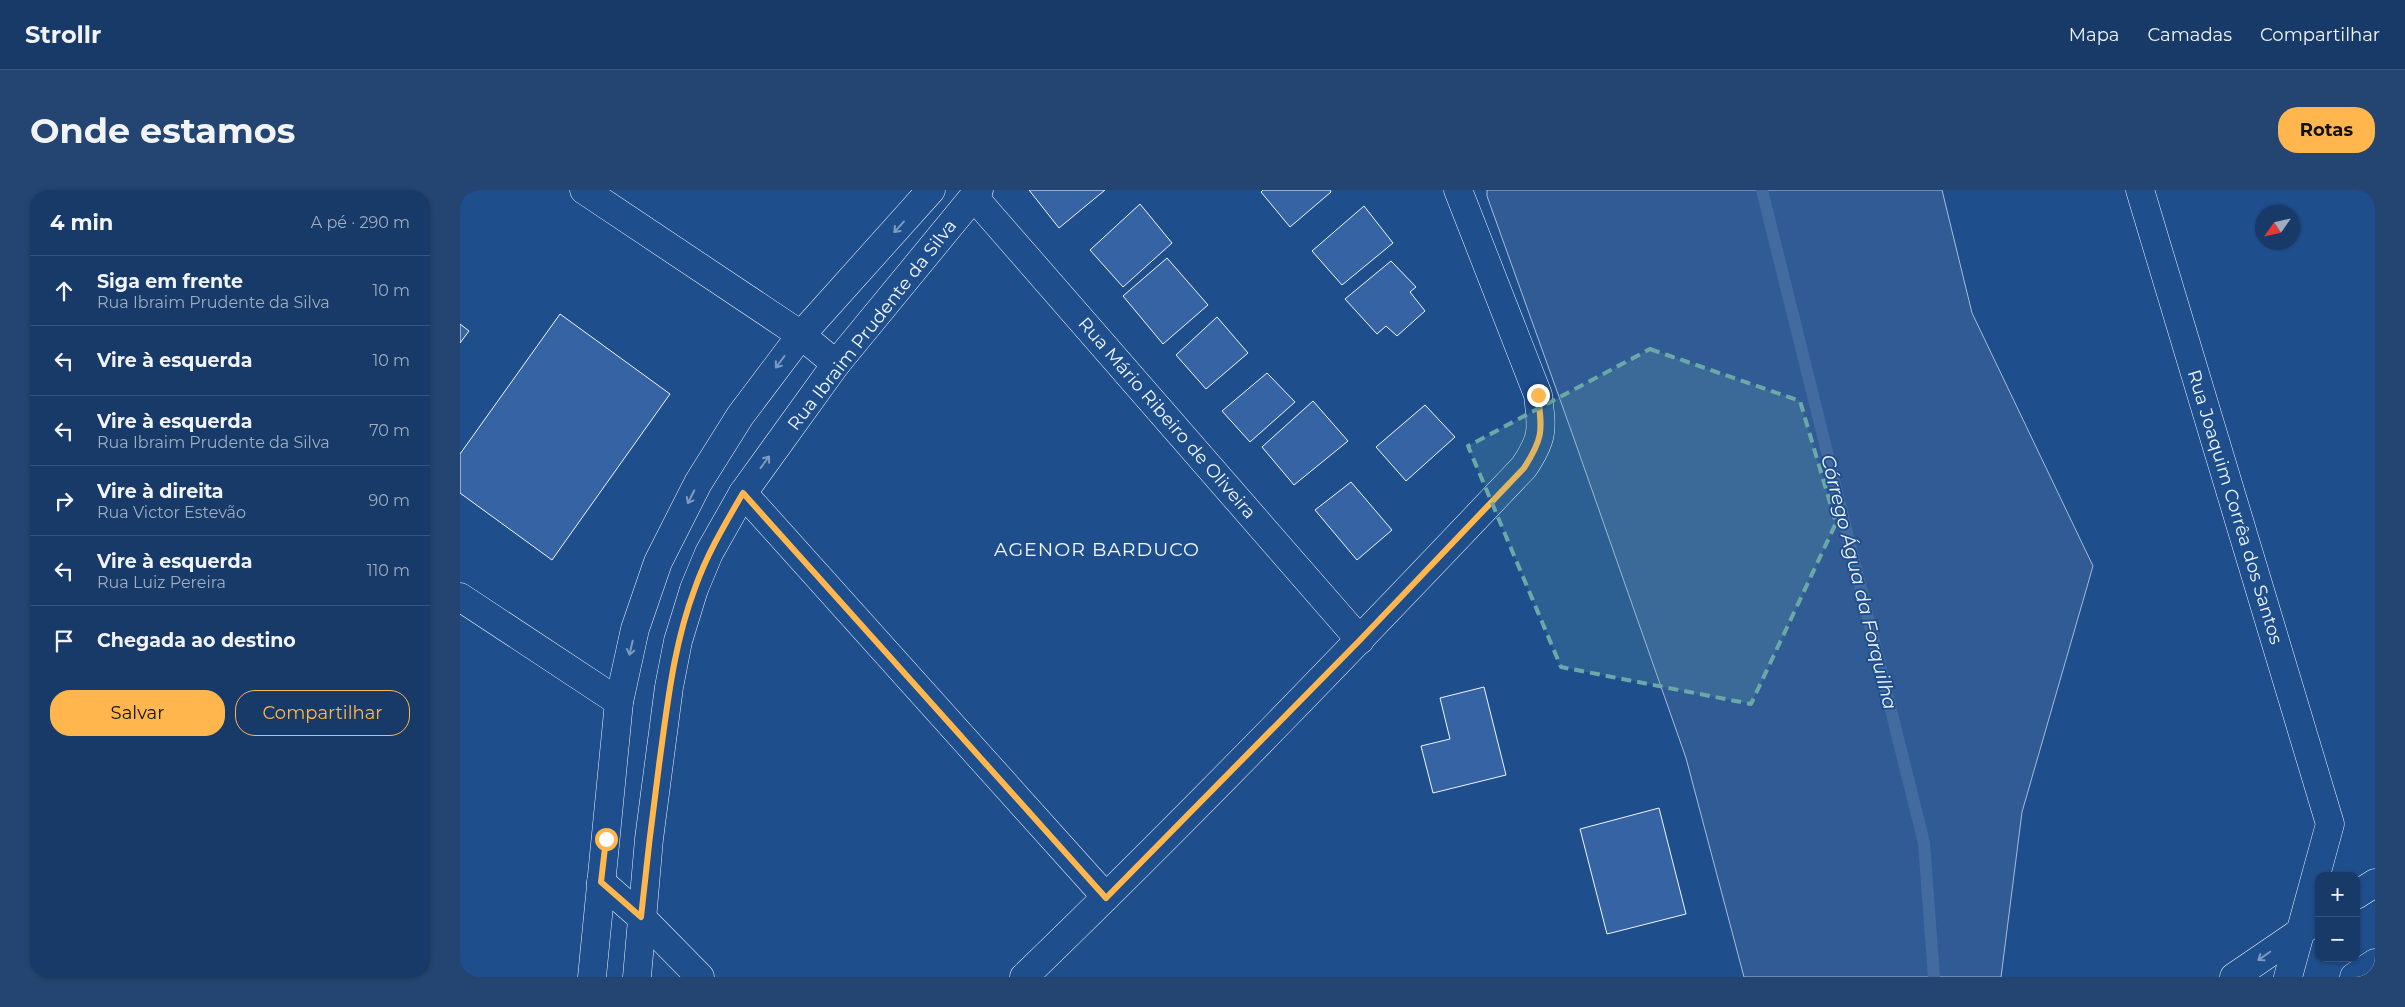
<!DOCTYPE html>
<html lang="pt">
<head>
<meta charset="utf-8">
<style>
  :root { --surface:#173a69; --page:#244571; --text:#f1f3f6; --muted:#9eadc0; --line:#36547d; --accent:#ffb74d }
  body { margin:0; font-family:Montserrat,sans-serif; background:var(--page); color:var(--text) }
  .controls { position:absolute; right:15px; bottom:15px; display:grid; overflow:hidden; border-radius:10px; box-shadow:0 1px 4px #0004 }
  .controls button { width:45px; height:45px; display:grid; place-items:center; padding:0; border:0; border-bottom:1px solid var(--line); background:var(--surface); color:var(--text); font:25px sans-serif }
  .compass { position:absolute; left:1795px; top:15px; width:45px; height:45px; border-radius:50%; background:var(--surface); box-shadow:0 1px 4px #0004; rotate:236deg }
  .stop { position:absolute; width:15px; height:15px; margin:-11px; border:4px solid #ffb74d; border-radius:50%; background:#fff }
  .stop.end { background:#ffb74d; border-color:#fff; box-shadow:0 1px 5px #0008 }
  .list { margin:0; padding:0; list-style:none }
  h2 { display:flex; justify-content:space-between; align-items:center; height:65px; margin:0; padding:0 20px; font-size:21px }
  h2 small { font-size:16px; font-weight:400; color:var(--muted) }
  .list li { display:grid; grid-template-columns:32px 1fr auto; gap:15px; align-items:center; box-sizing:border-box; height:70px; padding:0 20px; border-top:1px solid var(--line) }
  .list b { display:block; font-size:19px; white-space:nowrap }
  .list p { margin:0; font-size:16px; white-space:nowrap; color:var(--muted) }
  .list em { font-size:16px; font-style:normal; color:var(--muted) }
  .actions { display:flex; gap:10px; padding:15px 20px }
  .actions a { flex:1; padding:11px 0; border:1px solid var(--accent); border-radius:20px; text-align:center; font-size:18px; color:var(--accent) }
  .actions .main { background:var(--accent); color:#111 }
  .icon { flex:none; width:28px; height:28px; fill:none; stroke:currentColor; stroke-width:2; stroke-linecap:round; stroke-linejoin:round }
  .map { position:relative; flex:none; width:1915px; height:787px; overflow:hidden; border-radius:20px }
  header { display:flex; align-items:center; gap:30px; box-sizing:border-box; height:70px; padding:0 25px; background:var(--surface); border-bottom:1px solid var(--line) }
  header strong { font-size:24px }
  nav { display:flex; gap:28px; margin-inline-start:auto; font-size:18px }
  .intro { display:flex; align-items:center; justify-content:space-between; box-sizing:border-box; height:120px; padding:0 30px }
  h1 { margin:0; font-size:35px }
  .button { padding:12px 22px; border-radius:20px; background:var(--accent); color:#111; font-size:18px; font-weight:700 }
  main { display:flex; gap:30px; padding:0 30px }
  aside { flex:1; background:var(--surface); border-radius:20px; box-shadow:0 1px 4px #0004 }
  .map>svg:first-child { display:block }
</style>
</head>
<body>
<header>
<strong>Strollr</strong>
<nav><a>Mapa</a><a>Camadas</a><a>Compartilhar</a></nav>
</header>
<div class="intro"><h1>Onde estamos</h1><a class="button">Rotas</a></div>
<main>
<aside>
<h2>4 min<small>A pé · 290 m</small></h2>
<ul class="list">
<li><svg class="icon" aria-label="ahead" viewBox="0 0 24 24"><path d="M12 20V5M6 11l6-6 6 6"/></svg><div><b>Siga em frente</b><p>Rua Ibraim Prudente da Silva</p></div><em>10 m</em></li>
<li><svg class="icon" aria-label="left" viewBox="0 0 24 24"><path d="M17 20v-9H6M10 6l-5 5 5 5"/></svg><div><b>Vire à esquerda</b></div><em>10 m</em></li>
<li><svg class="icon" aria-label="left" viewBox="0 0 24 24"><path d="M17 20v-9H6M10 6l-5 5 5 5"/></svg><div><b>Vire à esquerda</b><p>Rua Ibraim Prudente da Silva</p></div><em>70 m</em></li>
<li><svg class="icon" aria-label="right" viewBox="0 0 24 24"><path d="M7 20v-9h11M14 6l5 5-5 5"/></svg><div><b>Vire à direita</b><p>Rua Victor Estevão</p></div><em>90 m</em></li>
<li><svg class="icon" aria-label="left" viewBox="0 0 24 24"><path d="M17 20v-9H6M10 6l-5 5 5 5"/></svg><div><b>Vire à esquerda</b><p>Rua Luiz Pereira</p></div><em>110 m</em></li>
<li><svg class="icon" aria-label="arrive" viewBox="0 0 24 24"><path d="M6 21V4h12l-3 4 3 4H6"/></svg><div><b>Chegada ao destino</b></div></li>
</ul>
<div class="actions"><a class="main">Salvar</a><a>Compartilhar</a></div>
</aside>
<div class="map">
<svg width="1915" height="787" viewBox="0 0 1915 787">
  <rect width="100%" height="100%" fill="#1f4e8c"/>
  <path fill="#305b95" stroke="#a8bbd7" d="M1027,0H1482L1512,123L1633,376L1562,622L1541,787H1284L1226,568L1112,243L1027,6Z"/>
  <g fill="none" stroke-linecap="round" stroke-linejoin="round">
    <path stroke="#446ba0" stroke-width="12" d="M1302,0L1464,653L1474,787"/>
  </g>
  <g fill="#3563a3" stroke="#f2f6ff">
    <path d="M569,0H645L599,38Z"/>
    <path d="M803,0H870L871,2L830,37L801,2Z"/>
    <path d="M680,14L712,53L663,97L630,60Z"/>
    <path d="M904,16L933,53L882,95L852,61Z"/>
    <path d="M707,68L748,115L703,154L663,106Z"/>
    <path d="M931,71L956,97L950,102L965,121L937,146L926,136L917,144L885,109Z"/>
    <path d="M100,124L210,204L92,370L0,303V264Z"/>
    <path d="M757,127L788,163L746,199L716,165Z"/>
    <path d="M0,134L9,141L0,153Z"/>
    <path d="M807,183L835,212L790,252L762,221Z"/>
    <path d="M853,211L888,251L834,295L802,257Z"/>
    <path d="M965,215L995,247L946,291L916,257Z"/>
    <path d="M891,292L932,340L897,370L855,320Z"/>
    <path d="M1024,497L1046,585L973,603L961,556L990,549L980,508Z"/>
    <path d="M1199,618L1226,724L1147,744L1120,639Z"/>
  </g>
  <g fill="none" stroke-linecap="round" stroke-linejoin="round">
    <g stroke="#f2f6ff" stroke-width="29">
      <g id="street">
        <path d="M124,0L341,145L376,174"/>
        <path d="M1680,0L1870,634L1828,787"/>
        <path d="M514,7L900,450"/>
        <path d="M283,303L646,707"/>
        <path d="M0,407L159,512"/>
        <path d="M141,692L181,727L240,787"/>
        <path d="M564,787C735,622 900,450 1064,277C1084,247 1082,240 1078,205L998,0"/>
      </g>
    </g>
    <g stroke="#f2f6ff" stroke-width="29">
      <g id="secondary">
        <path d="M1896,705L1915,693"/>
        <path d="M132,787L159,512L175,439L198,372L238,293L280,226L341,145L471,0"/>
        <path d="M177,787L189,649L209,497L218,451L234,399L249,363L283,303L376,174L519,0"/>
        <path d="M1774,787L1859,729"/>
        <path d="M1894,787L1915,773"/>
      </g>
    </g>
    <use href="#street" stroke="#1f4e8c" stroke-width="28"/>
    <use href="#secondary" stroke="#1f4e8c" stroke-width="28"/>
  </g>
  <defs><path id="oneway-shaft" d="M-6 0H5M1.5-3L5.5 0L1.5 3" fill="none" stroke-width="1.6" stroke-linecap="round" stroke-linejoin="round" transform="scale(1.25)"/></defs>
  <g stroke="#7e9ac0">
    <use href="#oneway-shaft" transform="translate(439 37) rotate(132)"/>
    <use href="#oneway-shaft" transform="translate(320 172) rotate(127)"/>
    <use href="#oneway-shaft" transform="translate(305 272) rotate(-54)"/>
    <use href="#oneway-shaft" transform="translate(231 307) rotate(117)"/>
    <use href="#oneway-shaft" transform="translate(171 458) rotate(103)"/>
    <use href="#oneway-shaft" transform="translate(1804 766) rotate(145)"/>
  </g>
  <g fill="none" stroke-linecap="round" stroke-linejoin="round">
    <path stroke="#ffb74d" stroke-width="6" d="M146,649L141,692L181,727C187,669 194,611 202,553C209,501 216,448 235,398C247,364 265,334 283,303L646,708L900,450L1064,278C1084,247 1082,240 1078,205"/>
  </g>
  <path fill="#6aa9a8" fill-opacity="0.2" stroke="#6aa9a8" stroke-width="4" stroke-dasharray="10 6" stroke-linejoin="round" d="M1190,159L1340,211L1376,333L1291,514L1101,477L1008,256Z"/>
  <g text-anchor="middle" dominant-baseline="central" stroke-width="4" stroke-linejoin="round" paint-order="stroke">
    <g font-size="18" fill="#f2f6ff" stroke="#1f4e8c">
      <text transform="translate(412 135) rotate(-52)">Rua Ibraim Prudente da Silva</text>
      <text transform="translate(707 228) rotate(49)">Rua Mário Ribeiro de Oliveira</text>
      <text transform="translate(1775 317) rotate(73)">Rua Joaquim Corrêa dos Santos</text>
    </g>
    <g font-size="19" letter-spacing="1" fill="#f2f6ff" stroke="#1f4e8c">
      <text x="637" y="359">AGENOR BARDUCO</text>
    </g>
    <g font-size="19" font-style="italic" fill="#f2f6ff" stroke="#1f4e8c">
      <text transform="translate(1399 392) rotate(76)">Córrego Água da Forquilha</text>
    </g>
  </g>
</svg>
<div class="controls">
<button>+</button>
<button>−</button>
</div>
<svg class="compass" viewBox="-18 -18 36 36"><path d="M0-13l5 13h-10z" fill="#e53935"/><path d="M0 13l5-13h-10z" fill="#9eadc0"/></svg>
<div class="stop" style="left:146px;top:649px"></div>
<div class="stop end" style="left:1078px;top:205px"></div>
</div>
</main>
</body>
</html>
